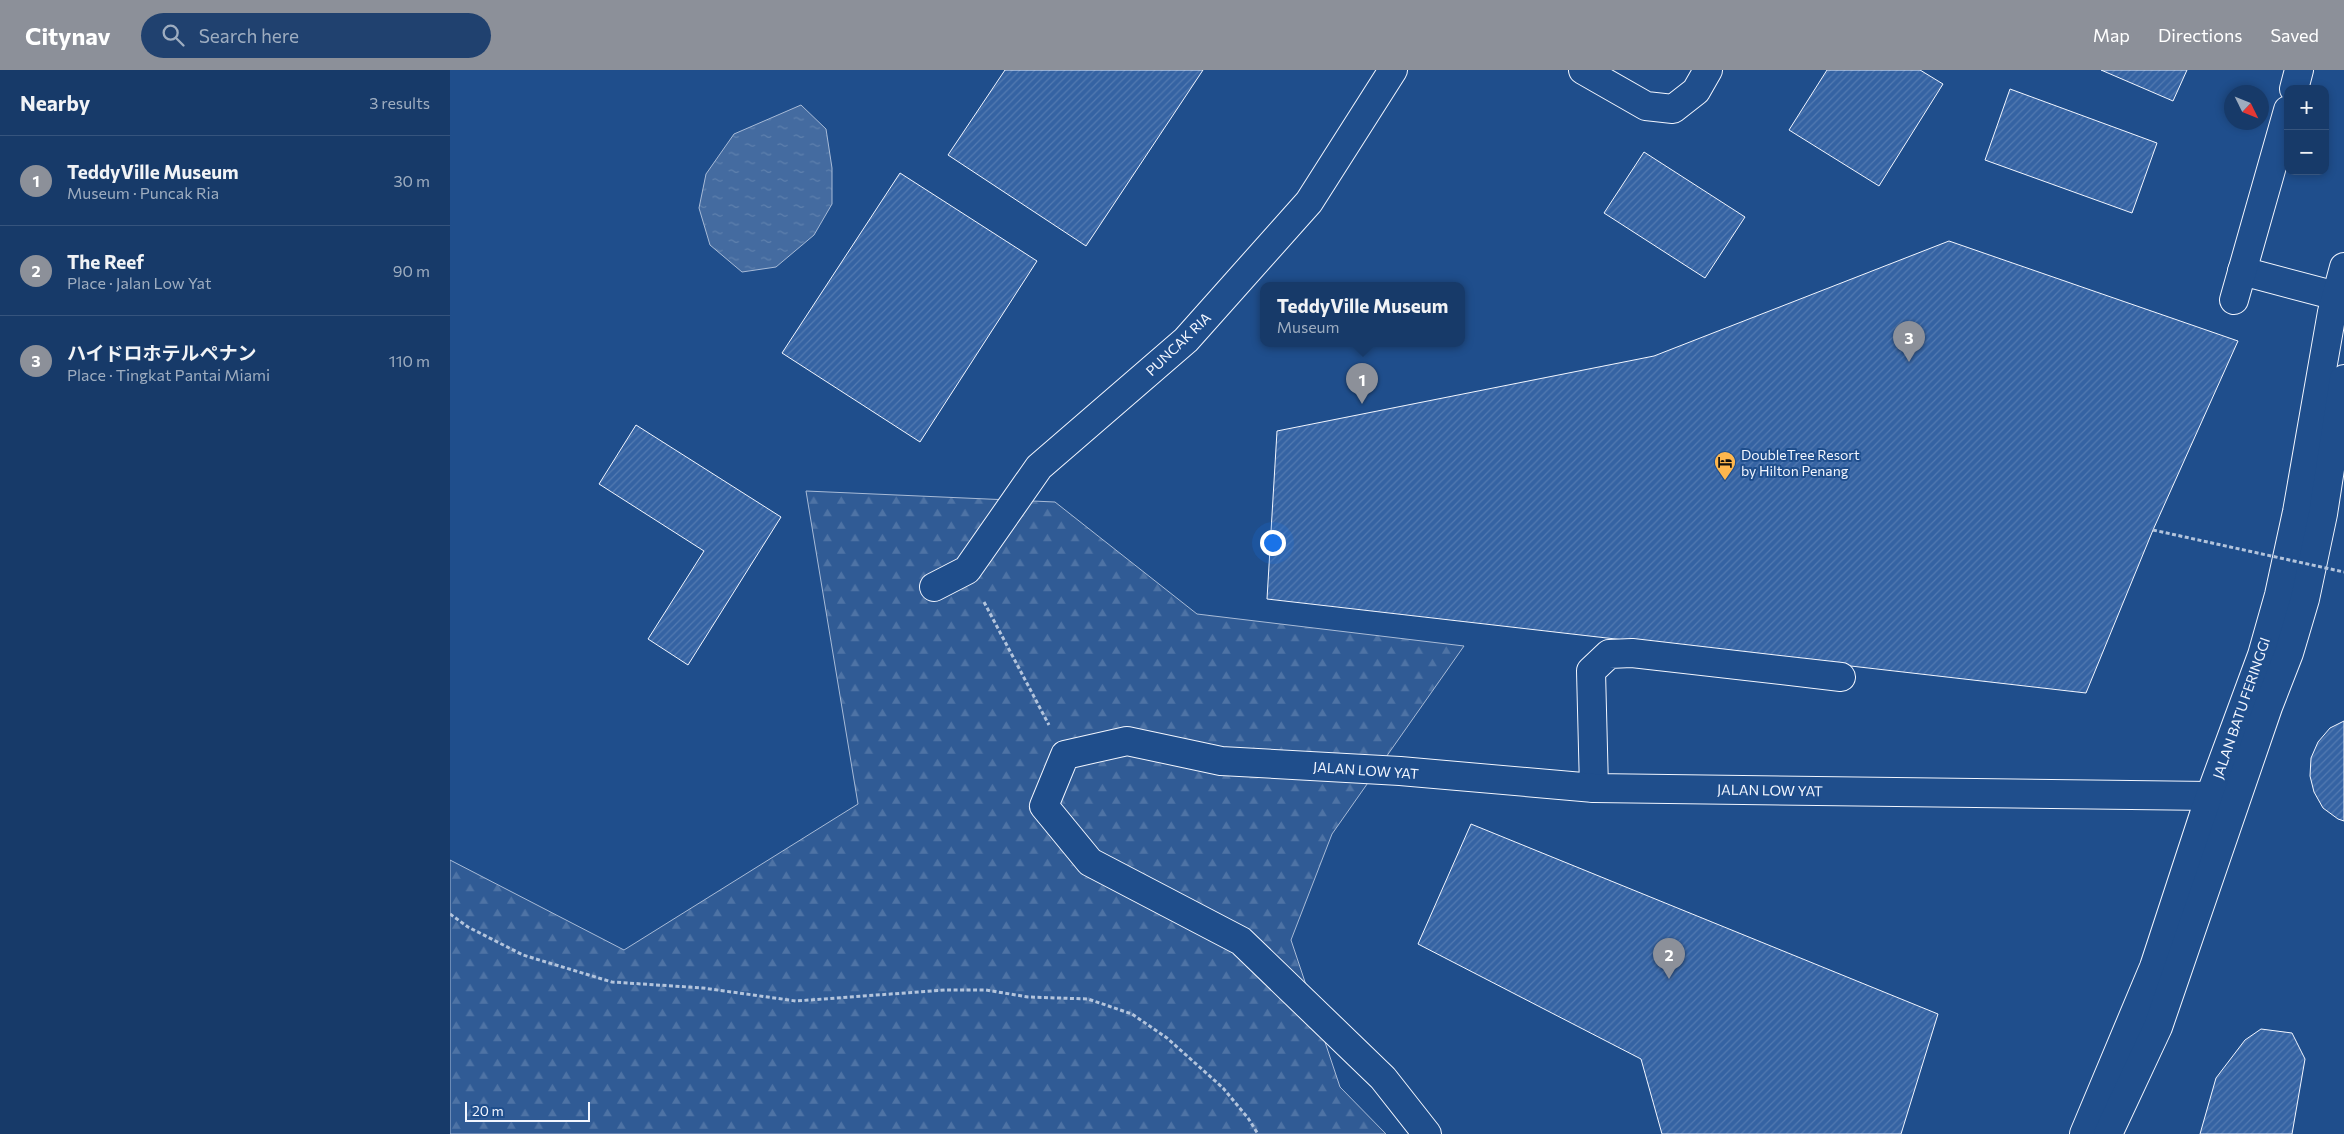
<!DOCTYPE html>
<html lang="en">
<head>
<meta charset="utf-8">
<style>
  :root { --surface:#173a69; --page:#20416f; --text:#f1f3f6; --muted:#9eadc0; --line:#36547d; --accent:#8c9099 }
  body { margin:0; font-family:Commissioner,"Noto Sans JP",sans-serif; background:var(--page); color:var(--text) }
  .controls { position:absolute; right:15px; top:15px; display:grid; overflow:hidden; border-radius:10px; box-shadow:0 2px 8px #0003 }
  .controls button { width:45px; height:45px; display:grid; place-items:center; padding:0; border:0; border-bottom:1px solid var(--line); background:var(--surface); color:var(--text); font:25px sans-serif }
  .compass { position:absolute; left:1774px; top:15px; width:45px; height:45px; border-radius:50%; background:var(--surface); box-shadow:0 2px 8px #0003; rotate:133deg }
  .scale { position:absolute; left:15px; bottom:12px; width:125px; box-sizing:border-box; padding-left:5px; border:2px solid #f2f6ff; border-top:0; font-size:14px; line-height:18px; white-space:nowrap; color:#f2f6ff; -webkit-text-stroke:4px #1f4e8c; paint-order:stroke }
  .you { position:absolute; left:822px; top:472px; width:18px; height:18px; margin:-12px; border:4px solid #fff; border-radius:50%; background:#1a73e8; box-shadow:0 0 0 8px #1a73e833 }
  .badge { display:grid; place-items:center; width:32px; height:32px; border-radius:50%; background:var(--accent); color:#fff; font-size:16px; font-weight:700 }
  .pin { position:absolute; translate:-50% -41px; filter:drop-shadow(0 1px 2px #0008) }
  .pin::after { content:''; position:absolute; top:26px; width:18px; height:15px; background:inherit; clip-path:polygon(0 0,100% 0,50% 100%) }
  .popup { position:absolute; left:810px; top:212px; width:205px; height:65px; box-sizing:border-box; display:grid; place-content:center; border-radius:10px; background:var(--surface); filter:drop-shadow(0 1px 4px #0005); font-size:16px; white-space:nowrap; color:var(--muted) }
  .popup b { font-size:19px; color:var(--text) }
  .popup::after { content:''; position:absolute; left:50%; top:100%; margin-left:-10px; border:10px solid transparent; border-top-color:var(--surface) }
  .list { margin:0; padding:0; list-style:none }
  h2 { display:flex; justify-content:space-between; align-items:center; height:65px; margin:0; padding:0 20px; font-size:21px }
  h2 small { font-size:16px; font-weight:400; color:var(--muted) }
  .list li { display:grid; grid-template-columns:32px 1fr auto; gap:15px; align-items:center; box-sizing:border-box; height:90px; padding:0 20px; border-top:1px solid var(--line) }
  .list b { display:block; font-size:19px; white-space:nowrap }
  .list p { margin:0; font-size:16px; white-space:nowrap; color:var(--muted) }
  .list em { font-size:16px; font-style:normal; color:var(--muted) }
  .icon { flex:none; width:28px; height:28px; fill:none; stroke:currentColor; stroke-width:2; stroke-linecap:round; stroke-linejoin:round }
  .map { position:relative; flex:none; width:1894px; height:1064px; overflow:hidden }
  header { display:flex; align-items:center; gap:30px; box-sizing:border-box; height:70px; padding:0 25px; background:var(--accent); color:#fff }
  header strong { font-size:24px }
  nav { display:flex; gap:28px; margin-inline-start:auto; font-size:18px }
  .search { width:350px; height:45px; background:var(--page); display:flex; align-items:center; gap:12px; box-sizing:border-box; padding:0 18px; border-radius:28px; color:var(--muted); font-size:19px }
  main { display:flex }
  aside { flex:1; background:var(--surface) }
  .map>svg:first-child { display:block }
</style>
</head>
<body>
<header>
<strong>Citynav</strong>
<div class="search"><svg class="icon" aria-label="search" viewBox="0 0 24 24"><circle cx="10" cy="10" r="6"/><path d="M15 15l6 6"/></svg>Search here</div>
<nav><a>Map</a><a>Directions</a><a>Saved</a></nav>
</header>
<main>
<aside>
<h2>Nearby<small>3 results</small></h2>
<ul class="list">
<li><span class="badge">1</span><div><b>TeddyVille Museum</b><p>Museum · Puncak Ria</p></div><em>30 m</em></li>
<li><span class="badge">2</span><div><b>The Reef</b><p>Place · Jalan Low Yat</p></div><em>90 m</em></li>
<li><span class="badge">3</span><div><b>ハイドロホテルペナン</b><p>Place · Tingkat Pantai Miami</p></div><em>110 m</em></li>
</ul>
</aside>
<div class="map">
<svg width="1894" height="1064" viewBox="0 0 1894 1064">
  <defs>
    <pattern id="forest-firs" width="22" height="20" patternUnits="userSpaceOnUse" patternTransform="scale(1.25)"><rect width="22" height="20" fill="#305b95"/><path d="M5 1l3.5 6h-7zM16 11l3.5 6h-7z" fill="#4e73a5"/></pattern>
    <pattern id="water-ripples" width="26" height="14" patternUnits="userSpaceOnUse" patternTransform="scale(1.25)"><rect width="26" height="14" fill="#446ba0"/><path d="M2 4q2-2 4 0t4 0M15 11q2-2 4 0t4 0" fill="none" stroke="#5f81ae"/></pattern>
    <pattern id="building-hatch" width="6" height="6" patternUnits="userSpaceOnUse" patternTransform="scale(1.25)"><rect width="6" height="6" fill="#3563a3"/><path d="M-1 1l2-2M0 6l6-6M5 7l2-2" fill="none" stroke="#537ab1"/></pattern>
  </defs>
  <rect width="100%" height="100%" fill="#1f4e8c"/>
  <path fill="url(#forest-firs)" stroke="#a8bbd7" d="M356,421L605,432L747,544L1014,576L882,764L841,870L890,1017L936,1064H0V790L174,880L408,734Z"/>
  <path fill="url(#water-ripples)" stroke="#a8bbd7" d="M351,35L376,59L382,98V134L364,165L326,197L292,202L260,175L249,138L256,104L284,64Z"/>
  <g fill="url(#building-hatch)" stroke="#f2f6ff">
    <path d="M555,0H753L636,176L498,85Z"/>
    <path d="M1377,0H1470L1493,14L1429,116L1339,60Z"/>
    <path d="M1651,0H1737L1723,31Z"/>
    <path d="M1560,19L1707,73L1682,143L1535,90Z"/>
    <path d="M1194,82L1295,147L1255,208L1154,143Z"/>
    <path d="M450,103L587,191L470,372L332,283Z"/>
    <path d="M1499,171L1788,271L1703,460L1636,623L817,529L827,361L1204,286Z"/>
    <path d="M186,355L331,447L238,595L198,569L254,481L149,414Z"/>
    <path d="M1894,651V751L1888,749L1873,738L1864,722L1860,706L1861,688L1868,672L1880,658Z"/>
    <path d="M1021,754L1488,944L1451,1064H1212L1191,989L968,874Z"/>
    <path d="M1811,959L1842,963L1855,989L1842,1064H1750L1766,1008L1795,970Z"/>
  </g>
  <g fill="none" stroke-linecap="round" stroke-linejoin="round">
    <g stroke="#f2f6ff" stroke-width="30">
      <g id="minor">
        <path d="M1133,0L1196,36L1223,39L1246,21L1258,0"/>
        <path d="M1844,19L1849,0"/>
        <path d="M1792,201L1894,228"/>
        <path d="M1784,230L1838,40"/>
        <path d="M484,517L517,500L589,397L736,270L859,132L943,0"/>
        <path d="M1144,718L1141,601L1159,584L1182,583L1391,607"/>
        <path d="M977,1064L933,1008L791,871L640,792L594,736L615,685L677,671L771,691L950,701L1144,718L1760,726L1781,733"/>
      </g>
    </g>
    <g stroke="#f2f6ff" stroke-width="30">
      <g id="major">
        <path d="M1634,1064L1704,897L1760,726L1812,585L1829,525L1847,442L1882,242L1894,197"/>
        <path d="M1658,1064L1708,957L1818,637L1839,583L1855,529L1873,444L1894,309"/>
      </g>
    </g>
    <g stroke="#b3c4dc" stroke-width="3" stroke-dasharray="4 2.5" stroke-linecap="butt">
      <path d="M534,532L599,655"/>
      <path d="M0,844L18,857L73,885L162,912L253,918L346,931L495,920H536L578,927L638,929L682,944L717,968L773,1018L798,1048L808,1064"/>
    </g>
    <use href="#minor" stroke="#1f4e8c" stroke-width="28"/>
    <use href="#major" stroke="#1f4e8c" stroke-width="28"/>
    <path stroke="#b3c4dc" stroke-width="3" stroke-dasharray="4 2.5" stroke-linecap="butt" d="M1703,460L1894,502"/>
  </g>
  <defs>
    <g id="hotel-pin" transform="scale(1.125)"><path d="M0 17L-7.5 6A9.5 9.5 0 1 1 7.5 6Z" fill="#ffb74d" stroke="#1f4e8c"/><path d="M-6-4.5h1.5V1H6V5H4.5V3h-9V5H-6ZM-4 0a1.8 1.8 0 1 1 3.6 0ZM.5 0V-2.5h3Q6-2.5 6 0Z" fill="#111"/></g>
  </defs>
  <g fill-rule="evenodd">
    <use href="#hotel-pin" x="1275" y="392"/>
  </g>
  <g text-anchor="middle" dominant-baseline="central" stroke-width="4" stroke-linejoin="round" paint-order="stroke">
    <g font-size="14" fill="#f2f6ff" stroke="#1f4e8c">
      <text transform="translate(728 274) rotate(-44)">PUNCAK RIA</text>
      <text transform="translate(1791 638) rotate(-71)">JALAN BATU FERINGGI</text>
      <text transform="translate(916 700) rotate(4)">JALAN LOW YAT</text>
      <text transform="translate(1320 720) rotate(1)">JALAN LOW YAT</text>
    </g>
    <g font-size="14" fill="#f2f6ff" stroke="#1f4e8c" text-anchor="start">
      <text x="1291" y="384">DoubleTree Resort<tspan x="1291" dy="16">by Hilton Penang</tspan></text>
    </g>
  </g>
</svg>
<div class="controls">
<button>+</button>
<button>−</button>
</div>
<svg class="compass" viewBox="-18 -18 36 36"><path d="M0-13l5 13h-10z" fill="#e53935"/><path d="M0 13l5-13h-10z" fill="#9eadc0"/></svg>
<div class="scale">20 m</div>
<div class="you"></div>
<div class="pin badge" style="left:912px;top:334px">1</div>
<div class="popup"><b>TeddyVille Museum</b>Museum</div>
<div class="pin badge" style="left:1219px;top:909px">2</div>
<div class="pin badge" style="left:1459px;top:292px">3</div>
</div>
</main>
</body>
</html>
